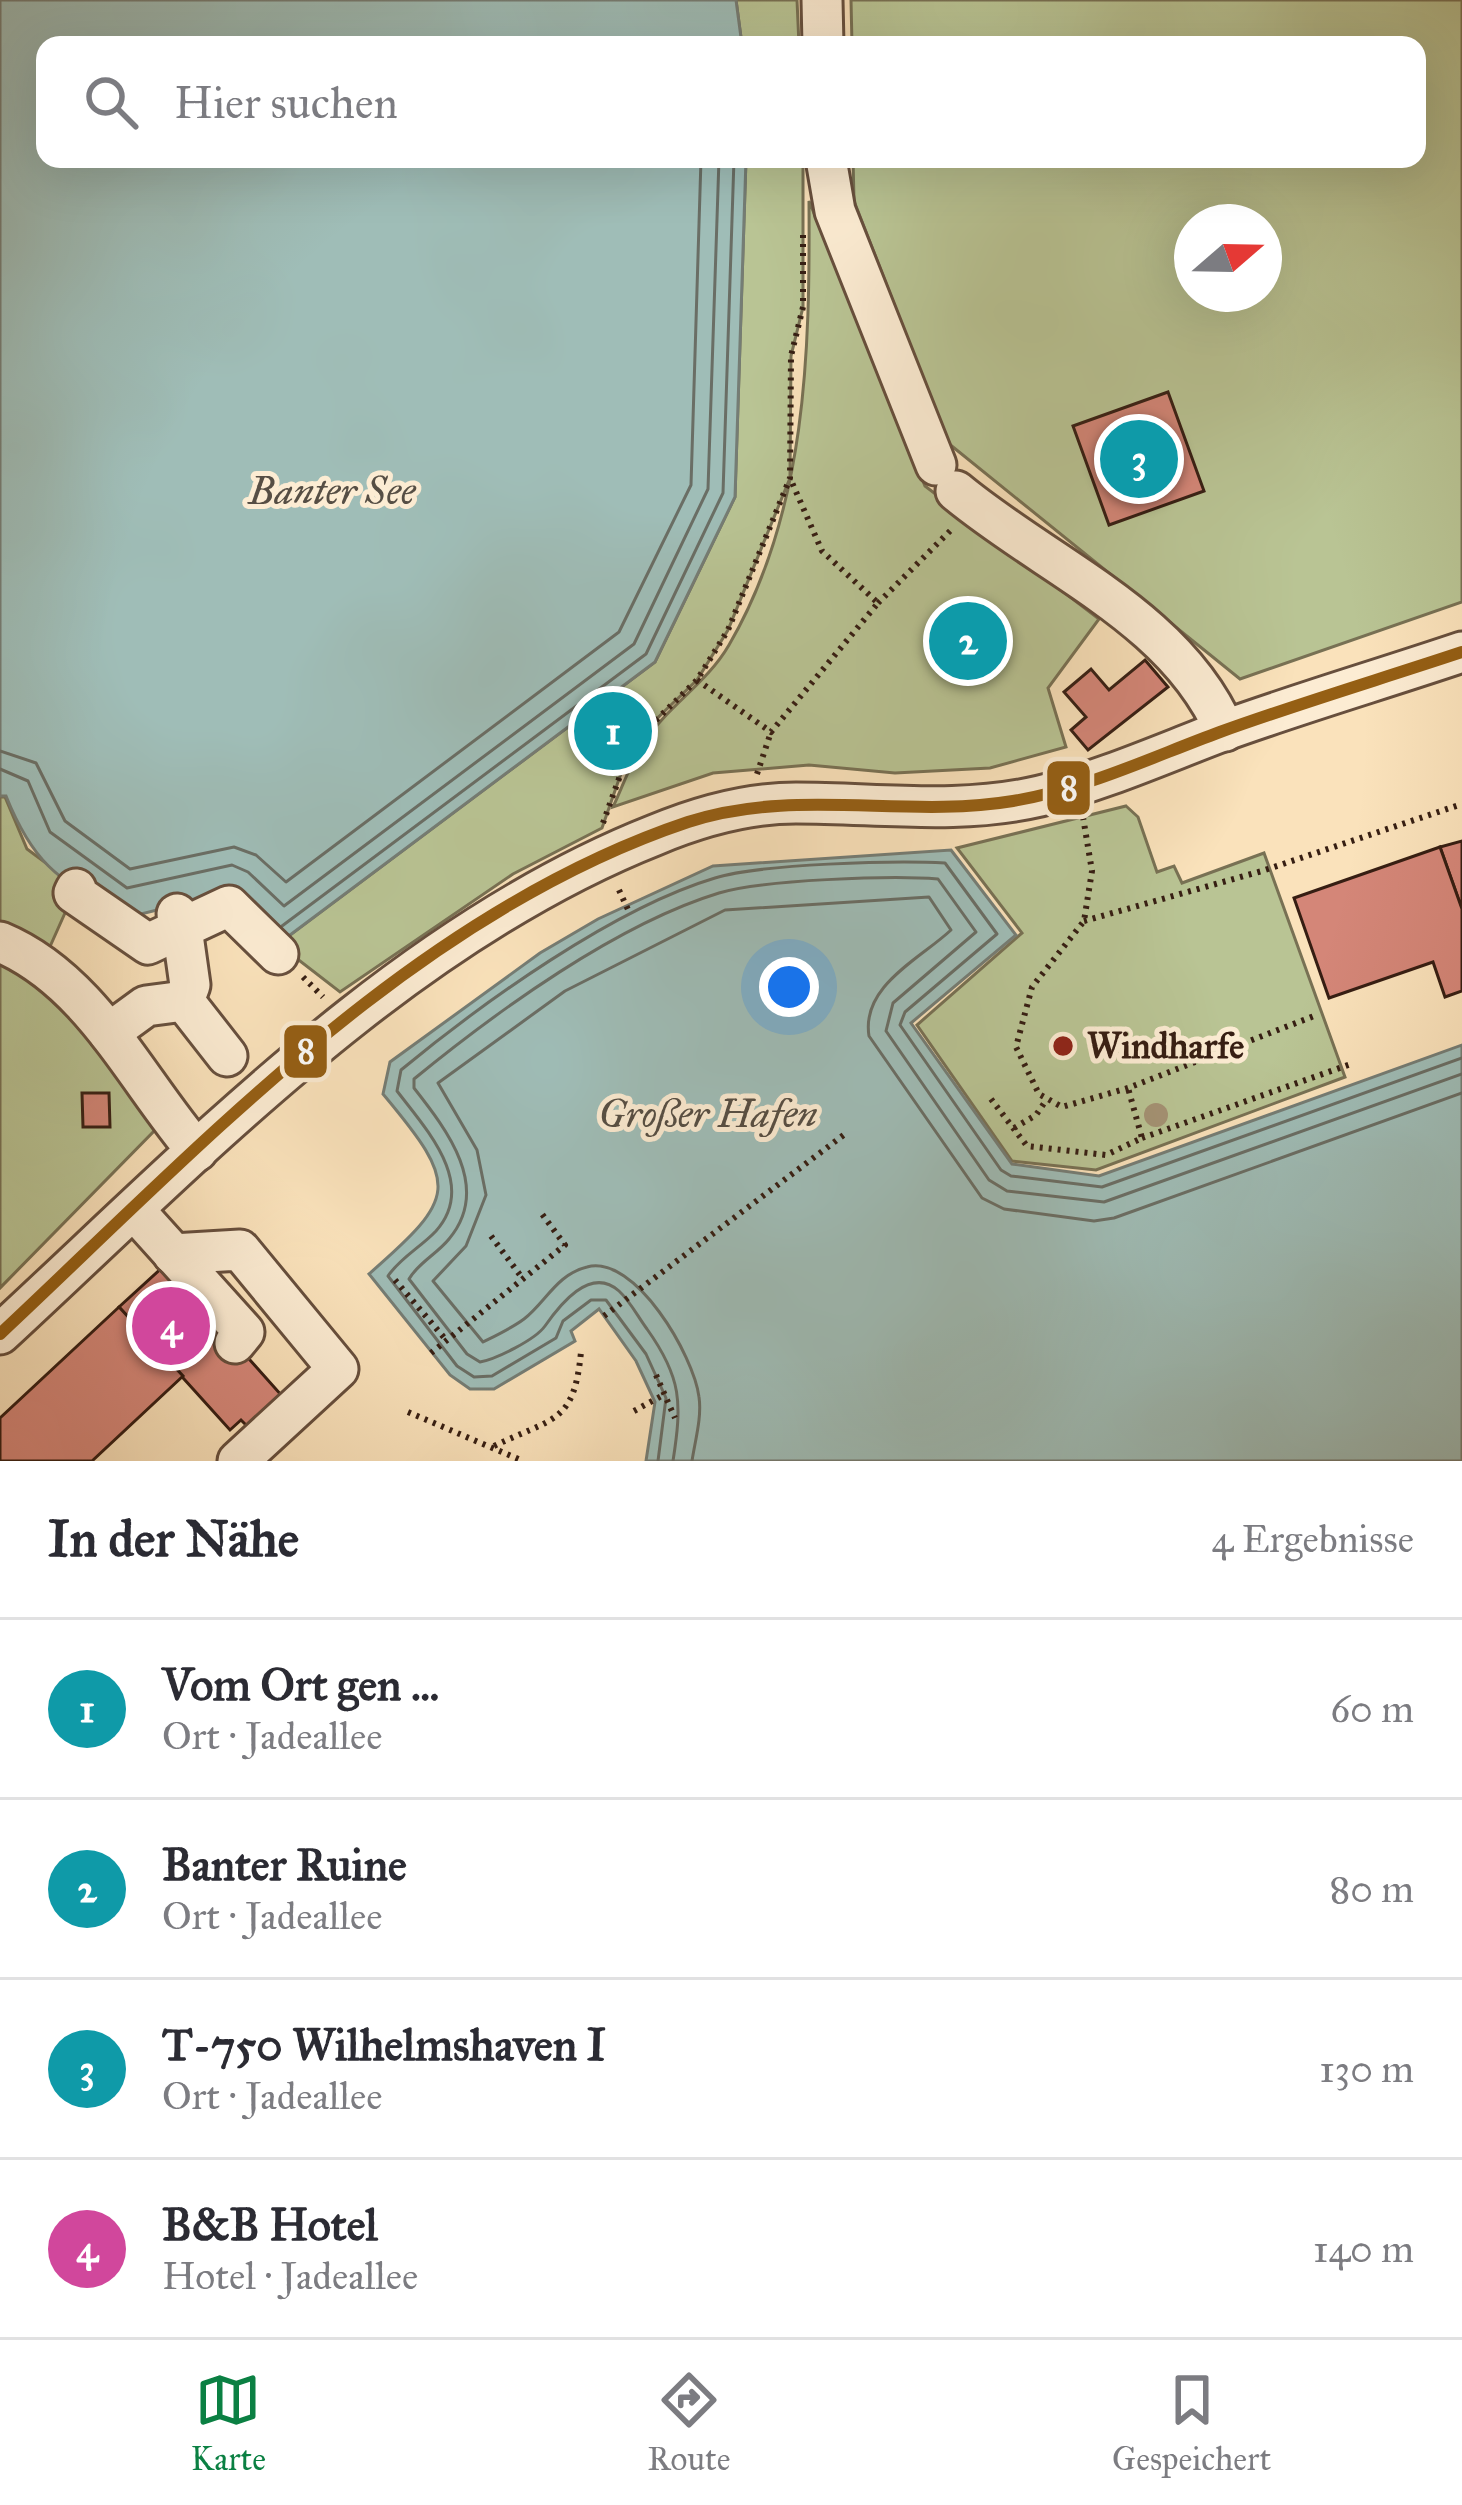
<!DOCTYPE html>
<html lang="de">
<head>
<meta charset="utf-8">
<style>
  :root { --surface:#fff; --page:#f2f2f3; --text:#2b2b33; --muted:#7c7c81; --line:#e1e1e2; --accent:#0b8043 }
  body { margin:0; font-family:"IM FELL Great Primer",serif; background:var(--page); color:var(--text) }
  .compass { position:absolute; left:1174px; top:204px; width:108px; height:108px; border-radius:50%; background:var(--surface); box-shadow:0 12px 48px #0002; rotate:70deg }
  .you { position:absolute; left:789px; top:987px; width:42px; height:42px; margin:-30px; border:9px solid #fff; border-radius:50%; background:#1a73e8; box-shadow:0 0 0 18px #1a73e833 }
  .badge { display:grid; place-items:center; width:78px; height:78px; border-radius:50%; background:var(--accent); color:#fff; font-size:39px; font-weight:700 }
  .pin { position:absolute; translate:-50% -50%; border:6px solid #fff; box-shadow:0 3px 12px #0006 }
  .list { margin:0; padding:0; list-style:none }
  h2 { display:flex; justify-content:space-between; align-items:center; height:156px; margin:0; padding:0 48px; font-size:51px }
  h2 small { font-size:39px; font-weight:400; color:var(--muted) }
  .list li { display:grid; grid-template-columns:78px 1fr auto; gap:36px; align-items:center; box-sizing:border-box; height:180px; padding:0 48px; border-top:3px solid var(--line) }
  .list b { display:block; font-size:45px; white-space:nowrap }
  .list p { margin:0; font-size:39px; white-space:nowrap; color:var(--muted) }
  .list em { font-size:39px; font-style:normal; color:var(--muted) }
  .icon { flex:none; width:66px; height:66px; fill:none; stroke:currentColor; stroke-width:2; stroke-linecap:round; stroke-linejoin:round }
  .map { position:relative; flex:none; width:1462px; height:1461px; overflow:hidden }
  .search { position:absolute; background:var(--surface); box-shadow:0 12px 48px #0002; left:36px; right:36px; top:36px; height:132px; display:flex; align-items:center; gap:30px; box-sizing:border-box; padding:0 42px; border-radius:24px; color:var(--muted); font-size:45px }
  .sheet { height:876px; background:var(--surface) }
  nav { display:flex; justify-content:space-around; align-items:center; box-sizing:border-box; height:168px; border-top:3px solid var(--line); background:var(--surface); font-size:33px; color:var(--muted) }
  nav a { display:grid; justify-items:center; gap:6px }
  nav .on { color:var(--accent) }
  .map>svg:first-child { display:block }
</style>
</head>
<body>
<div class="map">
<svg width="1462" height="1461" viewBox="0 0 1462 1461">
  <rect width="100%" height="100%" fill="#fae2bb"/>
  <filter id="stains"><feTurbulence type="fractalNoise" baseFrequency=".00167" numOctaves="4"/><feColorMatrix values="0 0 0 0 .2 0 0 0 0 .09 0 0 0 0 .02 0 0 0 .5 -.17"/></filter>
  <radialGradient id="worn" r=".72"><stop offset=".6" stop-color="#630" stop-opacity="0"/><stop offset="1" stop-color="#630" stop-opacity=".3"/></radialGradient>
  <g fill="#b9c494" stroke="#787154" stroke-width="3" fill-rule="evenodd">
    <path d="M736,0H797L799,45H742Z"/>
    <path d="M851,0H1462V602L1240,679L948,443L854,201L853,159H1417V45H852ZM1192,222H1264V294H1192Z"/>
    <path d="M746,159H803V307L791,356L790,478L728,630L697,680L644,731L625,762L602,828L513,874L340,992L278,944L655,662L735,497Z"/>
    <path d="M809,201L925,486L1099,619L1048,688L1066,747L990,768L895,773L809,765L713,773L613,807C623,786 631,761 645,741C669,705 707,683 729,645C807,511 810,351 809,201Z"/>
    <path d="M0,797H5L27,849L77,886L40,969L156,1129L0,1288Z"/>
    <path d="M1126,806L1138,817L1157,872L1174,866L1182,883L1264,853L1345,1077L1096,1170L1012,1161L917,1025L1022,933L957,848Z"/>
  </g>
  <g fill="#9fbdb7" stroke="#757d75" stroke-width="3">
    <path d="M0,0H736L742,45H45V159H746L735,497L655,662L278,944L230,892L125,918C60,879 35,868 6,796H0Z"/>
    <path d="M951,850L1016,935L911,1023L1012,1164L1099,1176L1462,1045V1461H646L655,1402L636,1361L599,1309L571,1331L575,1341L494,1389H470L450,1375L369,1274C457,1197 460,1186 383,1094L390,1062L540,953L598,919L713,866Z"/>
  </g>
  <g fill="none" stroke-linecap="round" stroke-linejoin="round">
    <g stroke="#6a6e65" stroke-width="3">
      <path d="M0,751L36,763L65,821L130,869L234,847L256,855L286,882L619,632L691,485L701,159"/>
      <path d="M0,769L28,781L50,832L127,888L232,865L248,872L284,906L634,644L708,489L719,159"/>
      <path d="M282,926L646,654L723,493L734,159"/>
      <path d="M658,1461L666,1398L646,1354L606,1300H591L563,1321L556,1338L492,1376L474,1377L457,1366L388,1276C400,1258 421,1247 436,1231C478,1184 426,1129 397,1091L401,1070C482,1003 614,908 715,878C760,864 896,860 945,863L997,934L905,1012L900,1025L1001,1170L1011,1176L1102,1187L1462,1058"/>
      <path d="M673,1461C682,1403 682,1378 647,1329C638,1317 630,1301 619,1291C590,1265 559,1306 545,1326C535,1340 496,1359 480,1362L467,1354L409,1279C418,1263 437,1254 449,1239C492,1188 447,1130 414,1088V1079C497,1011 617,924 719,893C761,880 892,875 938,879L976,932L893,1003L886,1031L989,1180L1007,1191L1104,1202L1462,1074"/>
      <path d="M692,1461C695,1441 702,1417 699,1397C694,1356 635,1254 587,1267C557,1274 545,1303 524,1319C512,1328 497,1335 483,1342L433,1281L466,1246L486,1195L477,1150L438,1083L565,991L725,910L929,897L951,930C920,959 861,986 869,1036L982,1198L1004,1209L1094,1221L1114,1218L1462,1093"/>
    </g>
  </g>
  <g fill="#d48678" stroke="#361e13" stroke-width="3">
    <path d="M1168,392L1204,491L1109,525L1073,426Z"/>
    <path d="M1145,660L1168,687L1088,750L1071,730L1086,717L1064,692L1091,669L1109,690Z"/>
    <path d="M1462,841V909L1440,847Z"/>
    <path d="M1440,847L1462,909V991L1445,997L1433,962L1329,998L1294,898Z"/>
    <path d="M82,1093H109L110,1127H83Z"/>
    <path d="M165,1265L283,1397L248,1427L241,1420L230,1430L119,1307Z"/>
    <path d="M119,1307L183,1376L92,1461H0V1418Z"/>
  </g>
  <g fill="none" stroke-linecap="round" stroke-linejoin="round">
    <g stroke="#674f3d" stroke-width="45">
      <g id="minor">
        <path d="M822,0L823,45"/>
        <path d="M826,159L835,211L936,465"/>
        <path d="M956,491C1047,567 1176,617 1225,731"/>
        <path d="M76,889L74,893L148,944L182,928L177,914"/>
        <path d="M0,942C91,980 136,1080 197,1151"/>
        <path d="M184,1001L190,985L182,928L229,906L278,954"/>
        <path d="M109,1033L146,1006L184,1001L227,1056"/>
        <path d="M134,1210L244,1332L235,1343"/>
        <path d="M173,1254L240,1250L338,1369L238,1461"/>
        <path d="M0,1334C196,1153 402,935 655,835C698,817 748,803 796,803C879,803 958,815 1040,796C1101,781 1162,754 1220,732C1300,703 1382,679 1462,652"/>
      </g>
    </g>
    <g stroke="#361e13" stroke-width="6" stroke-dasharray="3 6" stroke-linecap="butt">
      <path d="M878,603L951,530"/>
      <path d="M697,680L771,732L878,603L822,551L790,478"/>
      <path d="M757,774L771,732"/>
      <path d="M1083,817L1092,871L1084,921L1032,987L1016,1047L1039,1094L1062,1107L1128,1088L1314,1016"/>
      <path d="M603,823L625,762L645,731L697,680L728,630L790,478L791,356L803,307V231"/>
      <path d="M619,890L630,914"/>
      <path d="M1084,921L1262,871L1462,804"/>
      <path d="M303,977L323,997"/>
      <path d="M991,1099L1027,1146L1106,1155L1142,1138L1128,1088"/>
      <path d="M1014,1128L1036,1115L1047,1099"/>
      <path d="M1142,1138L1351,1064"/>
      <path d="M491,1236L523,1279"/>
      <path d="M395,1280L447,1341"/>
      <path d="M604,1316L845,1134"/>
      <path d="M431,1353L565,1245L539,1210"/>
      <path d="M656,1375L675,1418"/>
      <path d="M634,1411L665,1394"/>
      <path d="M408,1412L523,1461"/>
      <path d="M494,1446C554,1417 574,1424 581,1352"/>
    </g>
    <use href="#minor" stroke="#fcecd3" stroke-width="39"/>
    <g stroke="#fcecd3" stroke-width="21">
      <path id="bus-1" d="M0,1334C204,1143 416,913 688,822C795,787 905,819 1013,801C1086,789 1152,757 1220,732C1300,703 1381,679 1462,652"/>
    </g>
    <use href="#bus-1" stroke="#955f14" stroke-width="12"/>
  </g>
  <circle fill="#a49274" cx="1156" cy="1115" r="12"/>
  <circle fill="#8f2418" stroke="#fcecd3" stroke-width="4.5" cx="1063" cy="1046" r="12"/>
  <g text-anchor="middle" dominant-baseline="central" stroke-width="10" stroke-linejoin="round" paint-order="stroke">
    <g font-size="36" font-weight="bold" fill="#361e13" stroke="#fcecd3" text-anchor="start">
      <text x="1087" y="1046">Windharfe</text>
    </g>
    <g font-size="39" font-style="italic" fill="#564e44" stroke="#fcecd3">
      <text x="332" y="491">Banter See</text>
      <text x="708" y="1114">Großer Hafen</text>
    </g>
  </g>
  <g stroke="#fcecd3" stroke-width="4.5">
    <rect x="1045" y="759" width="47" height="58" rx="12" fill="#955f14"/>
    <rect x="282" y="1023" width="47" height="57" rx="12" fill="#955f14"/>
  </g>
  <g font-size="33" text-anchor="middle" font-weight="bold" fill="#fff">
    <text x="1069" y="800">8</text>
    <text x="306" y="1063">8</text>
  </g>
  <rect width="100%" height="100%" filter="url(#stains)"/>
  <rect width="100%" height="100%" fill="url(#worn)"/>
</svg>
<svg class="compass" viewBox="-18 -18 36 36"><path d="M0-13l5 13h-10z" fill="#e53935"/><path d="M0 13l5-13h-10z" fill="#7c7c81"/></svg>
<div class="you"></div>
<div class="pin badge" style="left:613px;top:731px;background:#0f9aa8">1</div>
<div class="pin badge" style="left:968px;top:641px;background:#0f9aa8">2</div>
<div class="pin badge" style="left:1139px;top:459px;background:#0f9aa8">3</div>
<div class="pin badge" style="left:171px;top:1326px;background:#d1479c">4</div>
<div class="search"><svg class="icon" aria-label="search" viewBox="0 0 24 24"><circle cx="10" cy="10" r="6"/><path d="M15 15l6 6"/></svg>Hier suchen</div>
</div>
<section class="sheet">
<h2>In der Nähe<small>4 Ergebnisse</small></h2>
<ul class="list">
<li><span class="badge" style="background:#0f9aa8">1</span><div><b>Vom Ort gen ...</b><p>Ort · Jadeallee</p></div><em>60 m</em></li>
<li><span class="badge" style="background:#0f9aa8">2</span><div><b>Banter Ruine</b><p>Ort · Jadeallee</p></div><em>80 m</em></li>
<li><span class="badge" style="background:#0f9aa8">3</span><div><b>T-750 Wilhelmshaven I</b><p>Ort · Jadeallee</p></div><em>130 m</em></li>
<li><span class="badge" style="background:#d1479c">4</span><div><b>B&amp;B Hotel</b><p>Hotel · Jadeallee</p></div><em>140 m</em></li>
</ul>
</section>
<nav>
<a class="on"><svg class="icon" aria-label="map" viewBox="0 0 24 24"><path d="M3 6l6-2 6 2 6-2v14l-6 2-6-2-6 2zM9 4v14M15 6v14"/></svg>Karte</a>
<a><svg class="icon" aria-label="directions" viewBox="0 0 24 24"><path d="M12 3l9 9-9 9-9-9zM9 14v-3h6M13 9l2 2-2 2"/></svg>Route</a>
<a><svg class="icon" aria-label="saved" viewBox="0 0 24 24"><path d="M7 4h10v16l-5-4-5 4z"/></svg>Gespeichert</a>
</nav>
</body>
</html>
